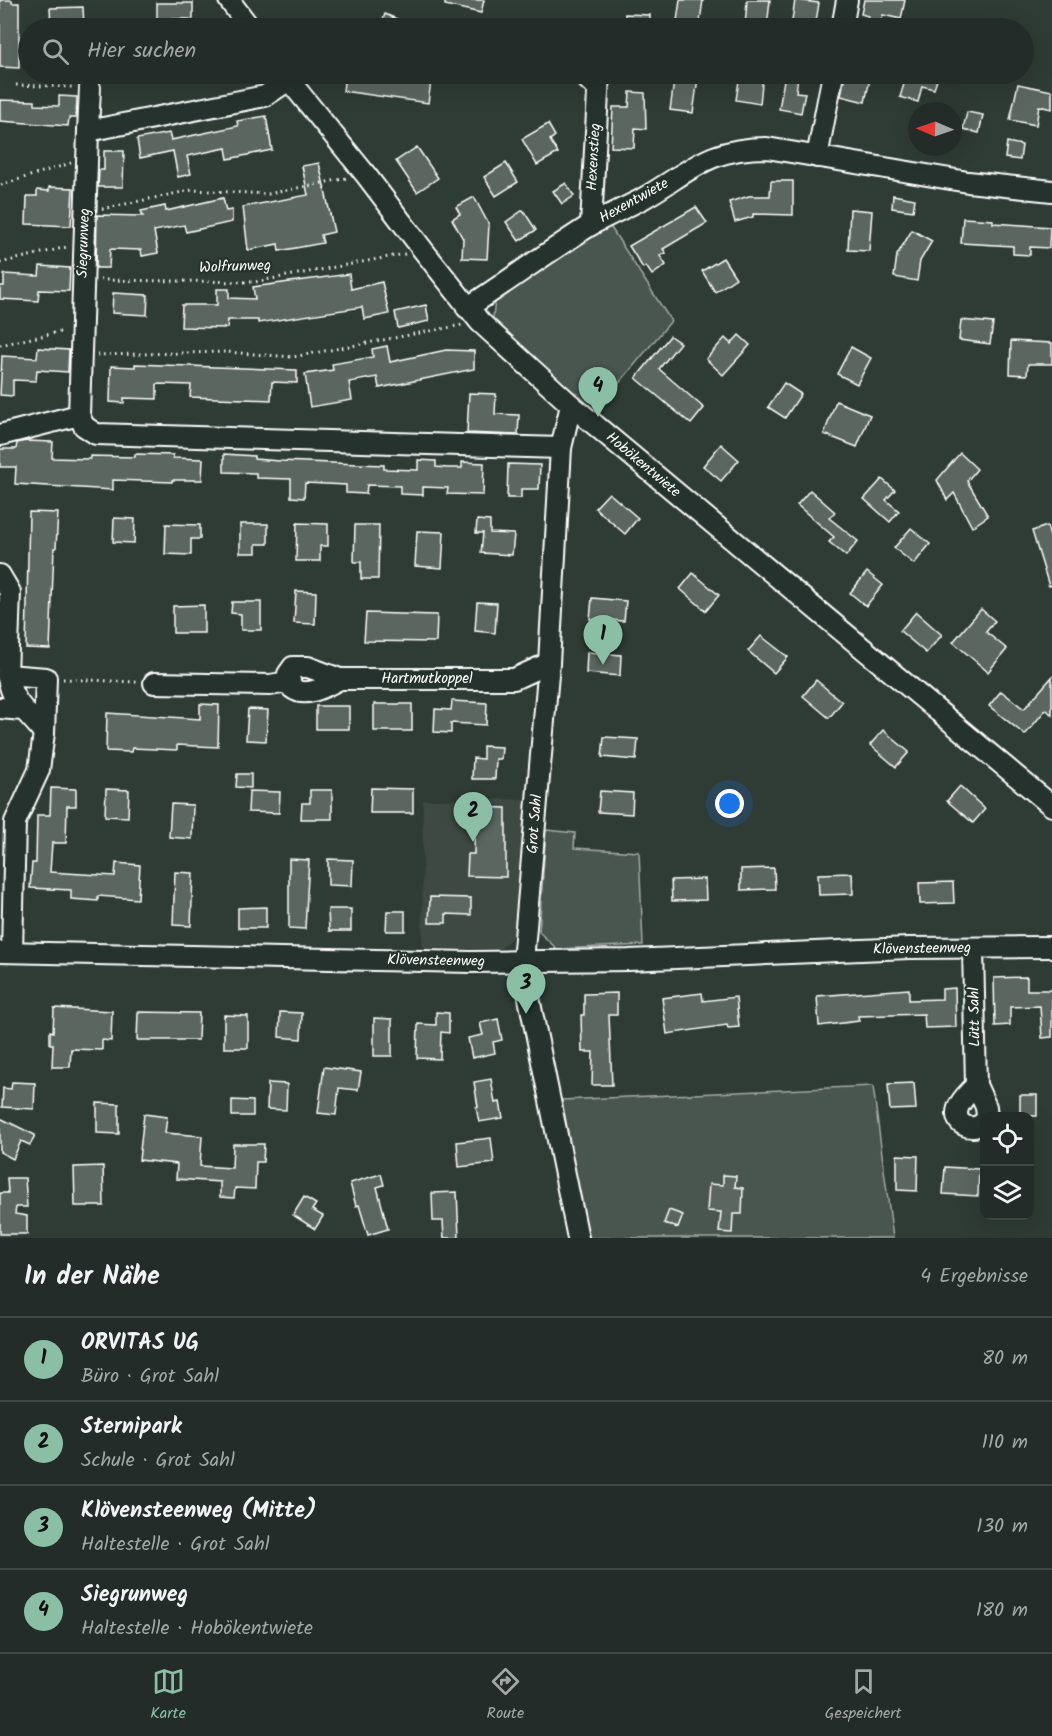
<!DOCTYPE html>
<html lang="de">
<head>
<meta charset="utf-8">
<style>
  :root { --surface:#232c28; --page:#2f3834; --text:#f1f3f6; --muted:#a3a7a8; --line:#404845; --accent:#8abfa5 }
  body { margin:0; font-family:Kalam,sans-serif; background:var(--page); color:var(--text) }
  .controls { position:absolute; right:18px; bottom:18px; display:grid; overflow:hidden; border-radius:12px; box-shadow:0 6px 24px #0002 }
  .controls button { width:54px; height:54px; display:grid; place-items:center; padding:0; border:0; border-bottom:2px solid var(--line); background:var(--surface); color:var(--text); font:30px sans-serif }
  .compass { position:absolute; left:908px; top:102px; width:54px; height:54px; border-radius:50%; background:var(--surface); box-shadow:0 6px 24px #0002; rotate:272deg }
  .you { position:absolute; left:730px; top:804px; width:21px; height:21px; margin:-15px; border:4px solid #fff; border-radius:50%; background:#1a73e8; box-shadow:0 0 0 9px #1a73e833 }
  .badge { display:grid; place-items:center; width:39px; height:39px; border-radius:50%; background:var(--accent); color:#111; font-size:20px; font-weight:700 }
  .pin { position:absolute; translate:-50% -50px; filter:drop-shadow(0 2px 3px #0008) }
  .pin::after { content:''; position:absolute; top:32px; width:21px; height:18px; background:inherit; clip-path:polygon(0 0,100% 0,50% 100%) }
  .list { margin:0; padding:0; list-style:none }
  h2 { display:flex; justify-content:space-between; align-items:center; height:78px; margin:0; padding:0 24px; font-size:26px }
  h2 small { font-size:20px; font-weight:400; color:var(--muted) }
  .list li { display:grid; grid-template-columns:39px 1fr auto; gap:18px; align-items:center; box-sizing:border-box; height:84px; padding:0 24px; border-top:2px solid var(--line) }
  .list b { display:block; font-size:22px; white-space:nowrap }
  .list p { margin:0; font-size:20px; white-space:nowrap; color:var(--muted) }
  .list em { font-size:20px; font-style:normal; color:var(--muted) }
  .icon { flex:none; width:33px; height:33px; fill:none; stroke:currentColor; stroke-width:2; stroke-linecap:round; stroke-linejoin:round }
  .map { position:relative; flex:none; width:1052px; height:1238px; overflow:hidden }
  .search { position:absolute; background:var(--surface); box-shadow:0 6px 24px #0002; left:18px; right:18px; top:18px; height:66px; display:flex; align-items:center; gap:15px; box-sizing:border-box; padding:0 21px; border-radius:33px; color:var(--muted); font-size:22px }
  .sheet { height:414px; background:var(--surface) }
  nav { display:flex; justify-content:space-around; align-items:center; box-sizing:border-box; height:84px; border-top:2px solid var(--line); background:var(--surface); font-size:16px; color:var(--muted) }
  nav a { display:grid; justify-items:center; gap:3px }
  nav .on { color:var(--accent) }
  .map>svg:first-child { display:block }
</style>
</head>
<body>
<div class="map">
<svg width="1052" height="1238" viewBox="0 0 1052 1238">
  <rect width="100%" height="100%" fill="#2f3b35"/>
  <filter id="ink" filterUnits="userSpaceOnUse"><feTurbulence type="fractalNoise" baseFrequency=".0167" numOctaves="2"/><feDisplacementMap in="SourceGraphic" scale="12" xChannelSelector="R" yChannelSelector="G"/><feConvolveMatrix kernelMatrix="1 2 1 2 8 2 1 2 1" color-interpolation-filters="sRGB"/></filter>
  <g filter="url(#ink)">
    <path fill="#3c4842" d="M526,799L516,933L500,950L422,948L423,800Z"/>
    <g fill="#4a544f" stroke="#a4aaa7" stroke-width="1.5">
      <path d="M608,223L671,321L596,411L495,325L493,317L495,301Z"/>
      <path d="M546,830L575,833L574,848L639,852L643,945L557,949L539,932Z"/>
      <path d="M873,1086L893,1238H587L562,1100Z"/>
    </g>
    <g fill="#5b6661" stroke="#fff" stroke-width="1.5">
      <path d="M0,0H12V3H19V68L0,67Z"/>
      <path d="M445,0H484L481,13L445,5Z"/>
      <path d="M680,0H703L699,28H676Z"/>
      <path d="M747,0H770L767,28L745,27Z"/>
      <path d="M795,0L819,3L815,28H791Z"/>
      <path d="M864,0H905L901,19L883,15L880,27L867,24L868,16L861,14Z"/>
      <rect x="157" y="3" width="36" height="16"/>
      <path d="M83,7L84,26L51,28L50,8Z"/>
      <path d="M385,14L418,28H380Z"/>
      <path d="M625,14L650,15V28H624Z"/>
      <path d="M345,74H432L428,103L343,91Z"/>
      <path d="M675,74L698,78L693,113L670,110Z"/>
      <path d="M740,74H763L760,104L736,100Z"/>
      <path d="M785,74L798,76L796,92L805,93L801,113L779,109Z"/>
      <path d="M845,74L870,79L865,102L841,96Z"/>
      <path d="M893,74H939L934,89L922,86L918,102L900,97L905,81L892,77Z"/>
      <path d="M1018,84L1052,91V109L1039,106L1036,125L1010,120Z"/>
      <path d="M630,92L645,93L646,129L635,128L634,148L611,147L613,107H629Z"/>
      <path d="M59,96L77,97L76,118H69L68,126L0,121V100L35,101V105L59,106Z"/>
      <path d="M967,112L983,115L979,133L963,129Z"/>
      <path d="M266,116L272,150L228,159L226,148L187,156L191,174L178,177L173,151L140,158L137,139L169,133L171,140L238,126L237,121Z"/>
      <path d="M548,124L555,136L550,140L558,153L537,165L522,139Z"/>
      <path d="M1007,142L1022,145L1020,160L1005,158Z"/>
      <path d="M417,147L438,178L417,192L396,161Z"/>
      <path d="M104,151H124L123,187H98L99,170H104Z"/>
      <path d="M319,163L334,232L321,235L323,243L279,251L278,244L248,250L243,207L308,195L302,166Z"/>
      <path d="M506,163L518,182L496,196L484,177Z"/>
      <path d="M771,181H793V215L753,214V217L735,222L729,202L749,196H770Z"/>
      <path d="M566,183L574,196L562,204L553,191Z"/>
      <path d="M49,187L73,188L71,226L26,224L27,196H37V190L49,191Z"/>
      <path d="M893,195L915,199L913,211L892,208Z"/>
      <path d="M474,197L489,225L487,259L462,258L463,239L452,219L460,214L456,207Z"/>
      <path d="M223,198L226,211L232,210V222L186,232L184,225L154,231L158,253L142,256L141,250L110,249L109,268H96L97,215L143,216L141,211L165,206L166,211Z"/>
      <path d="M696,207L707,223L663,249L666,253L660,256L666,265L652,275L646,266L643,268L629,246Z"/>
      <path d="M850,209L872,211L869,251L848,250Z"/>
      <path d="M523,210L536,230L519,241L506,222Z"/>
      <path d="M963,218L993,220V223L1050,227L1049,248L1030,247V255L1013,254V246L961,243Z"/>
      <path d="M912,230L932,241L920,261L917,281L894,277L897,255Z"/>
      <path d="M723,258L736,278L715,292L702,271Z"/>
      <path d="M40,266L70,268L69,291L39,290L38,301L0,299V286H4V274L39,276Z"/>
      <path d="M349,274L351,289L382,282L389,314L364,319L362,307L258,323V320H228L227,328L181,327L182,305H217V289H229V298L255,299L253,287Z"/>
      <path d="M113,293L148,295L147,315L112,313Z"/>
      <path d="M426,305L429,321L398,328L395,312Z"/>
      <path d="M961,320L993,323L990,344L959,340Z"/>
      <path d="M739,335L750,345L723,375L706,359L725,338L731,344Z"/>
      <path d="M670,336L680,343L659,369L704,408L691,424L636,378Z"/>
      <path d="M1011,341L1052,343V364H1028L1027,375L1010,374Z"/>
      <path d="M387,346L390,362L446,350L474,351V369L379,388L377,377L349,382L352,400L310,407L305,374L333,370L332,364L373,357L372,349Z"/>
      <path d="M851,347L871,358L857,384L837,374Z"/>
      <path d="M38,348L69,350L68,372L37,370L36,381L13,380V396L0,395L2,356L37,358Z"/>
      <path d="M135,364L297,370V383L272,382L271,400L190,397L191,385L157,384V399L124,398V403L110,402L111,366L135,367Z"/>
      <path d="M784,383L801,394L785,418L768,407Z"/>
      <path d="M469,393L496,394L495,414L519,415L518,435L467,433Z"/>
      <path d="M836,401L870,415L857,447L824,434Z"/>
      <path d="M26,441L53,442L52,458L90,459V456L135,457V454L173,455V458L203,459L202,480H172V482L113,480V490L15,484L16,467H0V449H16L17,443Z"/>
      <path d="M721,444L739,460L721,481L703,466Z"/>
      <path d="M960,453L977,469L967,481L988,516L972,527L954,493L947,500L937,480Z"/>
      <path d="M224,454L254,456V459L280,461L384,465V469L418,470V460L436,461V467L448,468H462V462L484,463L483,495L447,494L448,488L423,487V495L400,494V486L367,485L366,494L346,493V485L305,483L304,498L291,497V479L256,478V473L224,472Z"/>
      <path d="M508,464L540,465L539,489H521V498H507Z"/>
      <path d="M882,479L895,490L886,500L899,511L890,522L864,499Z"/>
      <path d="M810,490L835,512L829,518L858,541L846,556L829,542L834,537L797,505Z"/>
      <path d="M609,493L638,518L625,534L595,508Z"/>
      <path d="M29,512L58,513L56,548H54L50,649L26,648Z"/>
      <path d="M114,518L135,519L134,543L113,542Z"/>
      <path d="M477,520L490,521V533L514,534L512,555L481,553L483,533H476Z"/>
      <path d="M297,523L328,524V546H320V561H296Z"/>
      <path d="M166,524L200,525V539H191V555L165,554Z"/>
      <path d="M240,524H268V544H256V553H240Z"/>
      <path d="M355,525H379L378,579H361V562H354Z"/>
      <path d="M1047,526L1052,543V585L1049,586L1032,531Z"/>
      <path d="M911,528L930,544L914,564L894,548Z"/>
      <path d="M417,531L444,532L442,568L415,566Z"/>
      <path d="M867,572L883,585L866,606L850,593Z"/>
      <path d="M693,573L719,595L706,611L680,589Z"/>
      <path d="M296,591L316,592L315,624L294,623Z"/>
      <path d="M592,598L626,601L624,621L590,619Z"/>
      <path d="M232,602H261V630H241V614L231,613Z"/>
      <path d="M477,602L497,603L495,633L475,631Z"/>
      <path d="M204,605V633H173V606Z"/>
      <path d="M981,609L995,621L986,632L1007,649L988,672L953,642Z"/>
      <path d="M916,612L942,635L926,653L900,631Z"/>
      <path d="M366,613L437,615L436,642L364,641Z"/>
      <path d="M761,636L788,657L774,673L748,651Z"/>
      <path d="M587,652L621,655L620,676L586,673Z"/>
      <path d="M1052,677V715L1046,709L1025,735L989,706L1001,691L1024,709Z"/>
      <path d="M816,680L842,702L829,718L803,696Z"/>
      <path d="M452,701L487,703L486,725L451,723V733L434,732L435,709L451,710Z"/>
      <path d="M200,704L219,705L218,747L177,745V750L132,748L131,752L106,751L107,713L200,719Z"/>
      <rect x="374" y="704" width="38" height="27"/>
      <rect x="316" y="706" width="33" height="23"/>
      <path d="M248,709L268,710L266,741L246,740Z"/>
      <path d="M883,730L909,752L896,767L870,745Z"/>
      <path d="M604,737L638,739L636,760L602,757Z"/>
      <path d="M483,746L502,747L501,759H496L495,779H472L473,758L483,759Z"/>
      <path d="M237,774H251V788L236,787Z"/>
      <path d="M960,786L985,809L973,823L947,801Z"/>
      <path d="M51,788L76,789V806H67L66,843H52L50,872L115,876L116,863L140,865L138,899L98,896V901L71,899V890L30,888L32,863H36L37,815H50Z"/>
      <path d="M371,788L413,789V813H370Z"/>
      <path d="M106,789L129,790L128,817L105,816Z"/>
      <path d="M310,790H332V819H301L302,803H310Z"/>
      <path d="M249,791L280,792L279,813L248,812Z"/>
      <path d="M600,791L633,793L632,814L598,812Z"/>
      <path d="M171,804L193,805L192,839L169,837Z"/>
      <path d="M475,807L506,808V877L467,876L468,854H474Z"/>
      <path d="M289,859L309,860L305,929L289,928Z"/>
      <path d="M328,859L353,860L352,886L328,885Z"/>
      <path d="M774,868L775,889L741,890V869Z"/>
      <path d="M175,872L193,873L191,926L173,925Z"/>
      <path d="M852,873L853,894L819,895L818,874Z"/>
      <path d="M705,879L706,900L672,901L671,880Z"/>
      <path d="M953,882L954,903L920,904L919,883Z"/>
      <path d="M430,897L471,898V915L446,914V923H429Z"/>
      <path d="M266,907V928H238V908Z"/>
      <path d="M328,909H351V931H329Z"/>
      <path d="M387,911H405V931H386Z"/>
      <path d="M1027,977V990H1052V1037L1042,1038L1040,1006L1010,1007V1025L995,1026L994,978Z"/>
      <path d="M955,988L956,1027L925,1028L924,1014L858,1016L859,1021L819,1026L817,996L909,989V1000L942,999V989Z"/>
      <path d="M617,993V1015H609L612,1085H592L593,1052H582L581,1015H584V994Z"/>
      <path d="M702,993L703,1001L736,997L739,1027L728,1028L727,1025L667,1034L662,998Z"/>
      <path d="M54,1008L112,1011L111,1041L102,1040V1050L71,1049L70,1067H52L53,1044H50V1031L53,1032Z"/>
      <path d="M138,1012L199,1013L198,1040H137Z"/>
      <path d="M280,1012L302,1013L301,1039L279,1037Z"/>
      <path d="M436,1012L449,1013V1033L441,1032L440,1059L417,1058L418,1024L436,1025Z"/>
      <path d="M224,1015L248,1016V1048H224Z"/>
      <path d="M374,1018L392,1019V1056H374Z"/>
      <path d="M498,1019L502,1040L493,1042L495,1053L472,1058L468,1038L483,1035L480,1023Z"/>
      <path d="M324,1067L361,1072L358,1090L339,1088L336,1115L318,1113Z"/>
      <path d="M491,1079L495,1103L500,1102L503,1118L479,1122L476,1107H478L474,1082Z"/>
      <path d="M12,1082L35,1083L34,1109L2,1107L3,1088L11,1089Z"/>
      <path d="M268,1083L287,1084L286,1110L267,1109Z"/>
      <path d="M914,1083L916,1109L890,1110L888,1084Z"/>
      <rect x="1020" y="1095" width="17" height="21"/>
      <path d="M232,1100L253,1101V1116H232Z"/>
      <path d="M97,1103L119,1104V1134L97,1133Z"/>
      <path d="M144,1114L167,1117L165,1133L202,1136L200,1166L232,1168L233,1144H264L263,1162H256L255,1189L235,1188L234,1198L220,1197V1182L176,1179L177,1164L139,1160Z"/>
      <path d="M0,1118L35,1135L30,1145L21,1141L13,1159L0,1152Z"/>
      <path d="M491,1138L494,1163L459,1167L457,1142Z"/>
      <path d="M897,1155L918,1156L917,1191L897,1190Z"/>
      <path d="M103,1166L104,1206H75L74,1167Z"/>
      <path d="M945,1167L979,1169L978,1196L943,1194Z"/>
      <path d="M381,1174L384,1185L377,1187L388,1229L368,1235L359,1205L356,1206L350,1183Z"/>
      <path d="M723,1175L736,1176L735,1187L743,1188L742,1214H733L732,1233L719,1232L721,1212L707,1211L709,1184L723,1185Z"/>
      <path d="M7,1178H25L27,1207H16L15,1214L27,1216V1234H0V1193H8Z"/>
      <path d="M457,1192L459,1238H444L443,1221H433L432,1193Z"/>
      <path d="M304,1197L316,1204L312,1210L323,1216L315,1229L293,1215Z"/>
      <path d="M669,1210L683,1215L678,1228L664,1223Z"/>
    </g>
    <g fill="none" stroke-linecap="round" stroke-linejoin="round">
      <g stroke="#fff" stroke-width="24">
        <g id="minor">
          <path d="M229,0L250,28"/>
          <path d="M842,28L847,0"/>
          <path d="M284,74L366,175L423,250L480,322L571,405L1052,806"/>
          <path d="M582,74L598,89"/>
          <path d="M289,80L265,96L88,131L79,415L84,426L96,434L561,448"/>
          <path d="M88,131L90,88"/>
          <path d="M817,157L833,74"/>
          <path d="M591,225L599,74"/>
          <path d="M467,308C508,281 548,252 589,226C606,216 625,208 642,199C690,172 707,148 767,148L968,182L1052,191"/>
          <path d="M571,405L561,448L549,663L523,961L530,1003L578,1238"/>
          <path d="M0,435L79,415"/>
          <path d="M0,575L10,592L7,675"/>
          <path d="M7,675L46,678L44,733C34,719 20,709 13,694C10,689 9,681 7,675Z"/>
          <path d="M340,679C326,686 306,699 292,688L288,674L293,667H308L340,679H514L549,663"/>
          <path d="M154,683L270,685L289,682"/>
          <path d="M0,708L23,710"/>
          <path d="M973,949L976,1085L986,1107L987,1116"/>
          <path d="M0,952L470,962L629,960L909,948L1052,947"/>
          <path d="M12,952L15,822L39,770L44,733"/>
          <path d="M976,1085C970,1092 961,1099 958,1108C952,1125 973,1133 984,1122"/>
        </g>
      </g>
      <g stroke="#fff" stroke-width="3" stroke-dasharray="1.5 4.5" stroke-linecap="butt">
        <path d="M16,85L73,87"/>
        <path d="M1,185L71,163"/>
        <path d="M102,209L192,190L268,194L347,178"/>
        <path d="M0,263L67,247"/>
        <path d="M100,280L255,282L405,254"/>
        <path d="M0,345L64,331"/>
        <path d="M97,355L226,352L293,357L462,325"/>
        <path d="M63,679L137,682"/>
      </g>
      <use href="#minor" stroke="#26332d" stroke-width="20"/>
    </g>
  </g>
  <g text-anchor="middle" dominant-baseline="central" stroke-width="4.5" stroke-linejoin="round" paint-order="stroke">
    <g font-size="15" fill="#fff" stroke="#26332d">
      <text transform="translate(594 157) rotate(-87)">Hexenstieg</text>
      <text transform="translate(634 201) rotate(-29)">Hexentwiete</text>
      <text transform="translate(84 243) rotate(-88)">Siegrunweg</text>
      <text transform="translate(235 267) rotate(-2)">Wolfrunweg</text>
      <text transform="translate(643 465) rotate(40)">Hobökentwiete</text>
      <text x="427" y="679">Hartmutkoppel</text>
      <text transform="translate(535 824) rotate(-85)">Grot Sahl</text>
      <text transform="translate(922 949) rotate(-1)">Klövensteenweg</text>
      <text transform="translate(436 961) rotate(1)">Klövensteenweg</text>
      <text transform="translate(975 1017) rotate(-91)">Lütt Sahl</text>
    </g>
  </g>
</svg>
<div class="controls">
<button><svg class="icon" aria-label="locate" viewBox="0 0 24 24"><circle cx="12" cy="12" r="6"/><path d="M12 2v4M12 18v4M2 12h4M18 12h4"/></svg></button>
<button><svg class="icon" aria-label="layers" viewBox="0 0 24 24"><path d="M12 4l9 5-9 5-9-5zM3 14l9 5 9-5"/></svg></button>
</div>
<svg class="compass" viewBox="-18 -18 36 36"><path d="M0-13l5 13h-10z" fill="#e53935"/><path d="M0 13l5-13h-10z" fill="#a3a7a8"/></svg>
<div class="you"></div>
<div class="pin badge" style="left:603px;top:665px">1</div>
<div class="pin badge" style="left:473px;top:842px">2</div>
<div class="pin badge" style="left:526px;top:1014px">3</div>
<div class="pin badge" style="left:598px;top:417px">4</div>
<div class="search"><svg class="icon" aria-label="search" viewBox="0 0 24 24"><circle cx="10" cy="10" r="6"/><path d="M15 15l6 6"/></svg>Hier suchen</div>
</div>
<section class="sheet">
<h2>In der Nähe<small>4 Ergebnisse</small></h2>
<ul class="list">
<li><span class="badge">1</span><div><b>ORVITAS UG</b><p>Büro · Grot Sahl</p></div><em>80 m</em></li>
<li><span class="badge">2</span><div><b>Sternipark</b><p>Schule · Grot Sahl</p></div><em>110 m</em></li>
<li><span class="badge">3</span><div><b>Klövensteenweg (Mitte)</b><p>Haltestelle · Grot Sahl</p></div><em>130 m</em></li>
<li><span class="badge">4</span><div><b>Siegrunweg</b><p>Haltestelle · Hobökentwiete</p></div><em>180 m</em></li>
</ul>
</section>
<nav>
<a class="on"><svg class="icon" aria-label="map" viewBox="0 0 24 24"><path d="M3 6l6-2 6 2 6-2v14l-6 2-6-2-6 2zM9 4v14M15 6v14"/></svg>Karte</a>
<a><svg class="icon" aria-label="directions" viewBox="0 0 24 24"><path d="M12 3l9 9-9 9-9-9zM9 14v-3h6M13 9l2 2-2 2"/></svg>Route</a>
<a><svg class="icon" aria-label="saved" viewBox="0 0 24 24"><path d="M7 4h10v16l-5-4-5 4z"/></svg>Gespeichert</a>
</nav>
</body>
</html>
